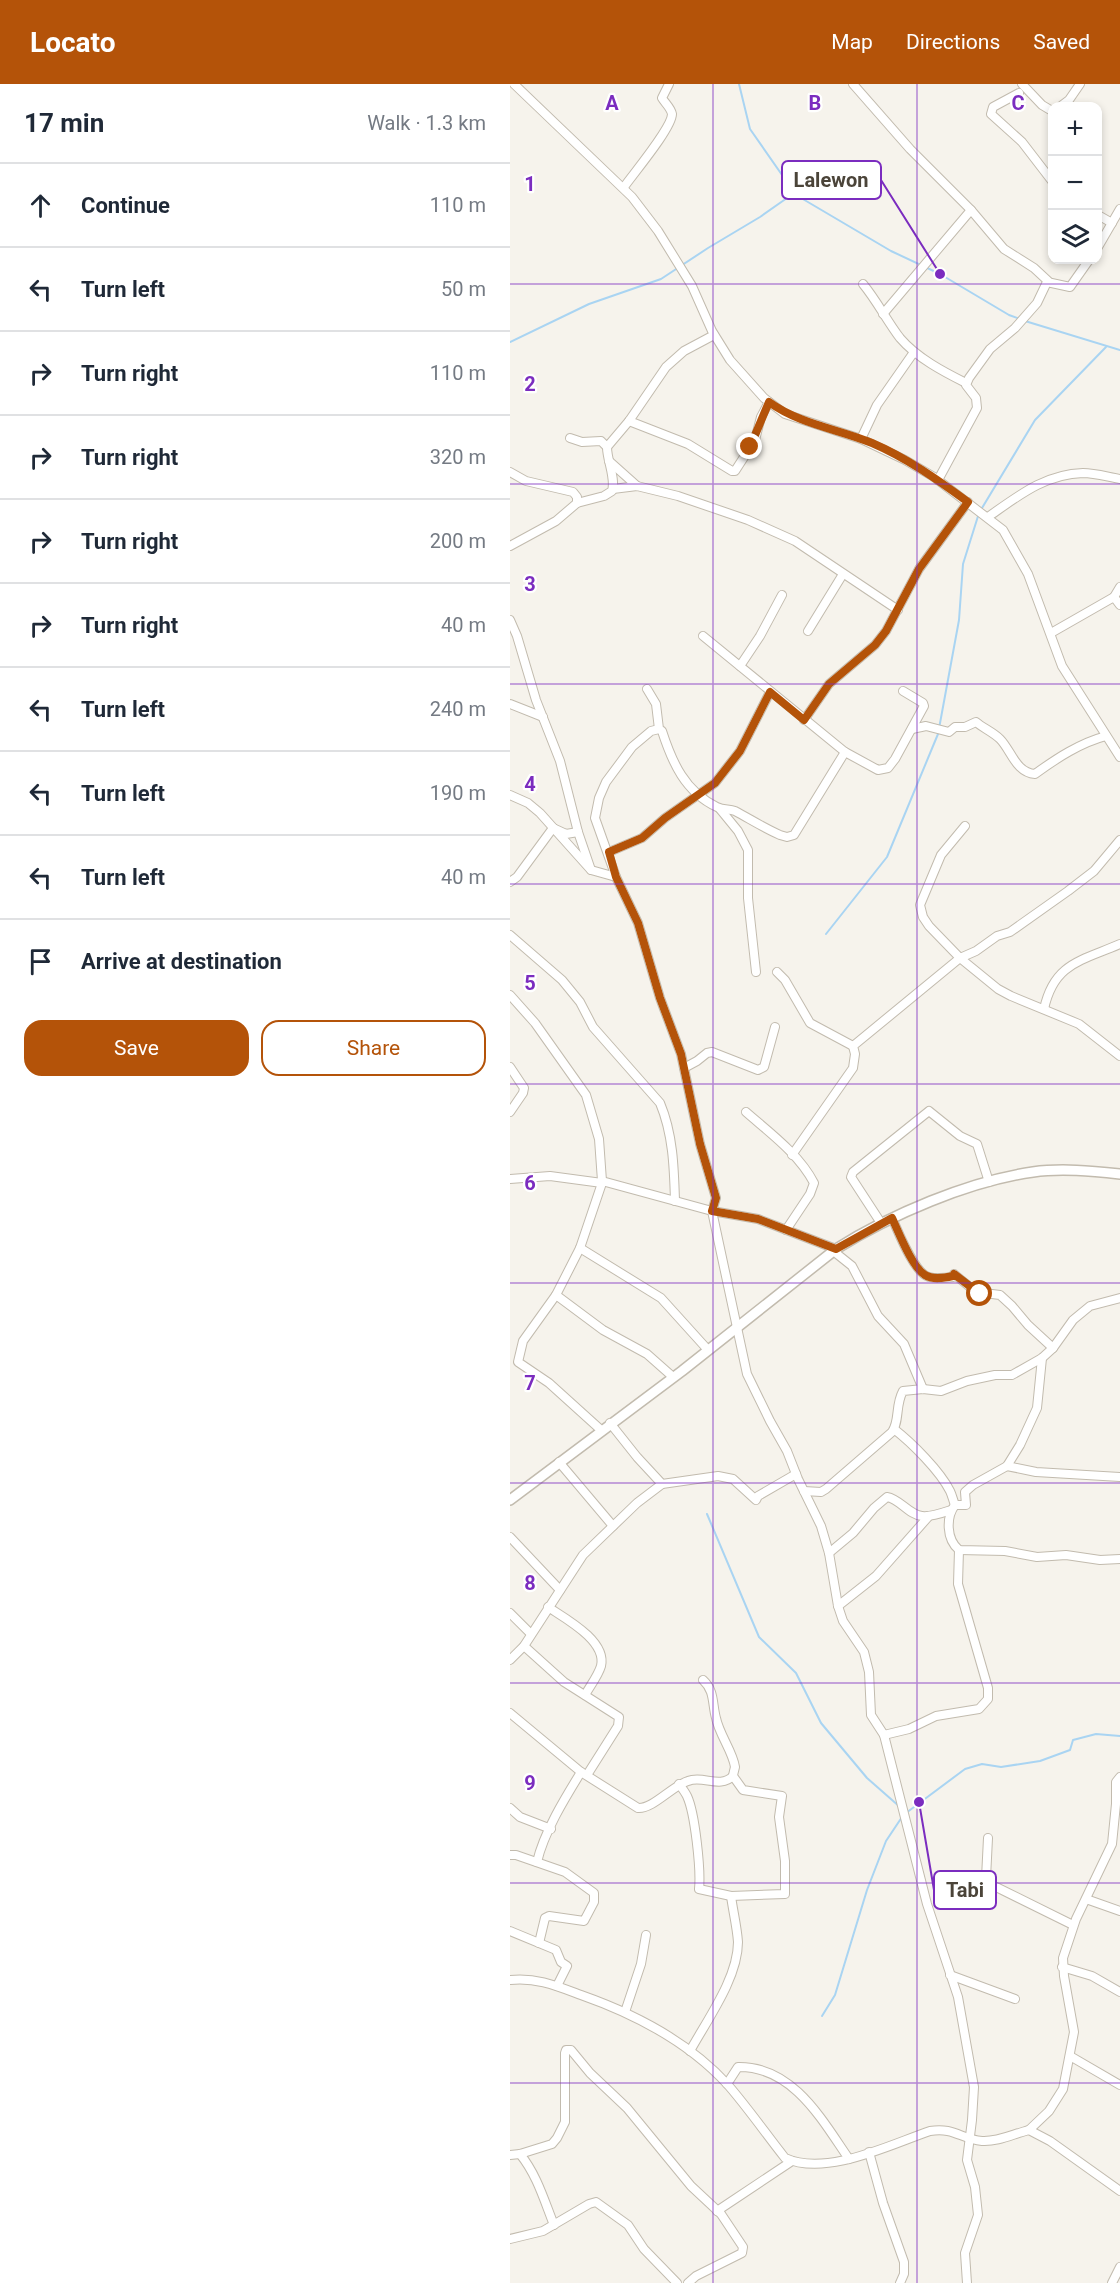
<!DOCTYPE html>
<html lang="en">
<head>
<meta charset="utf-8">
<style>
  :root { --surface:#fff; --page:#f2f2f3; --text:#1f2937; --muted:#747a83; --line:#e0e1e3; --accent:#b45309 }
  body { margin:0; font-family:Roboto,sans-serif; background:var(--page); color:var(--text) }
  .controls { position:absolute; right:18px; top:18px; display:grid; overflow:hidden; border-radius:12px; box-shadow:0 3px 9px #0003 }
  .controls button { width:54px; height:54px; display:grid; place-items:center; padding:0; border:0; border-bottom:2px solid var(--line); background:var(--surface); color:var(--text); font:30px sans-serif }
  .stop { position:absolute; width:18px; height:18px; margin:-14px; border:4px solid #b45309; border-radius:50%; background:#fff }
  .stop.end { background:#b45309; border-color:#fff; box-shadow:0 2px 6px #0008 }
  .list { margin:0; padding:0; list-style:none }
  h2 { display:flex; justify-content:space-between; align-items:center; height:78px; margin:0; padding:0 24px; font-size:26px }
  h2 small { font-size:20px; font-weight:400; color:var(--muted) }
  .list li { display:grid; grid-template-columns:39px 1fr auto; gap:18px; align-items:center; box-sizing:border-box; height:84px; padding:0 24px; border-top:2px solid var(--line) }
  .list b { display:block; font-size:22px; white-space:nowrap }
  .list em { font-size:20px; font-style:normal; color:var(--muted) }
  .actions { display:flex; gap:12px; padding:18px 24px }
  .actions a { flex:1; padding:14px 0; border:2px solid var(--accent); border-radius:18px; text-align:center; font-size:21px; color:var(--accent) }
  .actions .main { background:var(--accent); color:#fff }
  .icon { flex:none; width:33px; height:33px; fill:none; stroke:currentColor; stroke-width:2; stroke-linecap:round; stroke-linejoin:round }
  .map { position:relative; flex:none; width:610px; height:2199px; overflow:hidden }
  header { display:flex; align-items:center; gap:36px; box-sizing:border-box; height:84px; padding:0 30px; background:var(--accent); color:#fff }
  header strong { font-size:28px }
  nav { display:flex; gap:33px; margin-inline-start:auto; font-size:21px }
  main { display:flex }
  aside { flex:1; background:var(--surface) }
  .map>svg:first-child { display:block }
</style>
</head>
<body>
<header>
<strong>Locato</strong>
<nav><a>Map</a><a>Directions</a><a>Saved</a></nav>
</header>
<main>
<aside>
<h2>17 min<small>Walk · 1.3 km</small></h2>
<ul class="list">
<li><svg class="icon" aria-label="ahead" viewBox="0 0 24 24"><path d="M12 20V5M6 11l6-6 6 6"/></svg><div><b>Continue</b></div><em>110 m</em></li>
<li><svg class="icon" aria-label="left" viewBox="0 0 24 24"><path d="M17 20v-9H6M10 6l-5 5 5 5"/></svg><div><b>Turn left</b></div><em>50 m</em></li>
<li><svg class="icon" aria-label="right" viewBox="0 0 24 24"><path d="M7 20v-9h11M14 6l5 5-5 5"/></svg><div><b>Turn right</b></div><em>110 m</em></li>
<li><svg class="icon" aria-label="right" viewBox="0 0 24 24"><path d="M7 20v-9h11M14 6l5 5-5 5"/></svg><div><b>Turn right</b></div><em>320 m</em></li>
<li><svg class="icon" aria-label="right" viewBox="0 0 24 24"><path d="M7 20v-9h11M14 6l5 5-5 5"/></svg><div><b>Turn right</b></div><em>200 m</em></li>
<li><svg class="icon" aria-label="right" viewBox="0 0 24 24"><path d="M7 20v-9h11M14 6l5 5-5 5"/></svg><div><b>Turn right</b></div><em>40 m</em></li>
<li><svg class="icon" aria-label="left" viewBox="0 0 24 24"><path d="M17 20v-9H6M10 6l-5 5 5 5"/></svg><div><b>Turn left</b></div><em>240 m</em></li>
<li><svg class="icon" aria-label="left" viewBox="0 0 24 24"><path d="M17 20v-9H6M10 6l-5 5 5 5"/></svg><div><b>Turn left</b></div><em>190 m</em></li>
<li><svg class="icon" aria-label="left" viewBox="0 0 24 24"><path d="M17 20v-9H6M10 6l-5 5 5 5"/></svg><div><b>Turn left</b></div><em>40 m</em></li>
<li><svg class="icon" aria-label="arrive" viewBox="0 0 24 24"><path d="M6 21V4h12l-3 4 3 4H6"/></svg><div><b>Arrive at destination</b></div></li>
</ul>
<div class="actions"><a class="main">Save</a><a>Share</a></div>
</aside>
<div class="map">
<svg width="610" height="2199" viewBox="0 0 610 2199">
  <rect width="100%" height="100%" fill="#f6f3ec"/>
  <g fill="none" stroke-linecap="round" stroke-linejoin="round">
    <g stroke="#a9d4f2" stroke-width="2">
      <path d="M229,0L240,45L286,111L381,167L430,190L499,231L510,235"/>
      <path d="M515,237L610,266"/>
      <path d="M0,258L79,220L151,195L198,164L250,133L277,114L286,111"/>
      <path d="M316,850L377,773L428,650L449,536L453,480L469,429L525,336L596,263"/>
      <path d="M197,1430L249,1553L286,1589L311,1639L357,1694L390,1723"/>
      <path d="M396,1729L455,1685L472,1680L491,1683L530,1677L560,1666L563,1656L586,1650L610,1652"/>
      <path d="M312,1932L325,1911L357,1806L376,1757L392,1733"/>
    </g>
    <g stroke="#c2bbae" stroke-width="10">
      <g id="minor">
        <path d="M4,0L122,113L148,147L182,202L202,247L220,276L254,314L275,330L351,355L395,376L424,393L493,446L518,490L552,582L610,673"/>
        <path d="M343,0L400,65L461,126"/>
        <path d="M512,0L532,21L542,27"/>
        <path d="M509,9L483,23L481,30L512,58L542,97"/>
        <path d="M551,22L559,16L570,0"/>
        <path d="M114,103C123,90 162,44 162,30C161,24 155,19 152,14L159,0"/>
        <path d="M588,131L602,139"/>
        <path d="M588,163L610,125"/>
        <path d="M353,200C367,217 377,237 390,254C407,274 434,288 456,299"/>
        <path d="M373,230L461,126L494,165L524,184L538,197"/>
        <path d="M119,337L178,360L222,387H225L245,356L251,333L259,318"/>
        <path d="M60,354L72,358L91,357L97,363L119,337L156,283L174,267L204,251"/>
        <path d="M351,355L367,321L404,268"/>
        <path d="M99,377L127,402"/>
        <path d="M0,388L16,397L63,408L67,413V419"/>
        <path d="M428,396L467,324L466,314L456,301L459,294L480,265L505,244L527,219L537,198L560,203L579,176"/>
        <path d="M103,405L127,402L168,412L238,436L285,457L388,526"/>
        <path d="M478,433C508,412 535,390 573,389C585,389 598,393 610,395"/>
        <path d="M0,462L46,437L67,419L94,412L102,407C106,394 97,377 97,363"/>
        <path d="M604,513L610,503"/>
        <path d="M0,536L7,552L26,616L50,677L68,748L81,786"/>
        <path d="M298,547L333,490"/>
        <path d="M541,549L604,513L610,521"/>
        <path d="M193,552L335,668L368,686L378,684L385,675L414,622L413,619L393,607"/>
        <path d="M230,582L250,552L272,511"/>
        <path d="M137,605L146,620L149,645L152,647C162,678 175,708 207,723C213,726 219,725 225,727C240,735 254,744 270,751L277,753L284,751L335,668"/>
        <path d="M0,620L33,633"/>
        <path d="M294,636L319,600L365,561L376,547L409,485L458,418"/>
        <path d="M149,645L141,647L122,663L96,698L89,714L85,734L106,793L128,839L150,914L171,970L190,1060L206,1114L202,1127L237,1290L260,1337L277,1367L288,1395L311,1442L319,1469L328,1522L333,1537L354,1568L359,1588L361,1631L374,1651L417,1820L448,1913L464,2003L462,2036L457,2076L465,2103L468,2131L455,2169L457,2199"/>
        <path d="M402,645L416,642L439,648L445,643H455L466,638C473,644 483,648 490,655C501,666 506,689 525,690C547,674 570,659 596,652"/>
        <path d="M0,711L18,719L30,729L81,786L106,793"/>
        <path d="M210,725L228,747L238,766V814L246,888"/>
        <path d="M455,742L431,771L410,821L413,833L419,842L450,874L466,867L487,852L500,848L558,807L584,787L610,756"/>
        <path d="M99,768L132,754L155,734L205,699L230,667L260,608"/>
        <path d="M0,798L7,793L43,744L56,750L68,748"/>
        <path d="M0,851L52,896L70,918L83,943L150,1019C163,1050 164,1083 165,1117"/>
        <path d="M267,888L275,896L300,939L343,962"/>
        <path d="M0,911L25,939L76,1011L89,1055L92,1097"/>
        <path d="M534,925C544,879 571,877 610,860"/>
        <path d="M0,983L14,1004L13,1009L0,1028"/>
        <path d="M174,984L187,977L197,969L202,968L248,986L254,983L265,943"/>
        <path d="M236,1028C260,1049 289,1070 304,1099L300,1110L276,1146"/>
        <path d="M282,1071L343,984L345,970L343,962L450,874L488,905L501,912L569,940L610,972"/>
        <path d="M0,1095L40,1092L92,1099V1097L202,1127L248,1135L326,1165L327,1170L342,1182L368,1232L394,1260L413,1305"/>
        <path d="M382,1134C389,1149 404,1189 419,1193C427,1195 435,1194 443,1193L444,1190L466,1208L490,1211L502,1222L518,1241L543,1264"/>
        <path d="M371,1139L341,1093L343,1088L419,1027L450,1052L467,1060L479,1098"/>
        <path d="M70,1164L151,1214L198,1266"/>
        <path d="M46,1211L70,1164L92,1099"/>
        <path d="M100,1339L127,1373L152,1400"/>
        <path d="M384,1345C402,1359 430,1387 440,1407C442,1411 443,1416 445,1421H456L455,1408L463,1401L497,1382L510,1361L527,1324L532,1274"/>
        <path d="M91,1346L39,1299L8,1278L13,1257L46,1211L93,1246L137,1270L163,1293"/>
        <path d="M49,1378L103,1442"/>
        <path d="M497,1382L526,1388L610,1393"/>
        <path d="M294,1407L311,1408L316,1405L382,1348C390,1337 385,1321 393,1307L413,1305L431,1307L457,1297L485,1291H502L532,1274L543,1264L563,1236L580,1222L610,1214"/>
        <path d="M445,1421C436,1433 436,1455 449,1466L495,1467L527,1473L556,1471L590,1476L610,1475"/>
        <path d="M0,1453L50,1506"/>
        <path d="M319,1469L343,1449L364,1424L377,1413C390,1415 399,1431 412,1432C421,1433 432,1429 441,1426"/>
        <path d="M328,1522L366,1492L419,1432"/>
        <path d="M38,1523C56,1535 97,1557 91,1582C88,1592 80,1602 75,1611"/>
        <path d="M0,1529L21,1550"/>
        <path d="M14,1562L54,1598L109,1633L108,1642L77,1691"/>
        <path d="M0,1576L14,1562L73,1471L127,1419L152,1400L208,1392L223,1395L246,1416L248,1412L286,1390"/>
        <path d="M0,1629L71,1688L128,1724C143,1725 162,1702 178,1697C193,1691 210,1705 223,1692"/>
        <path d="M374,1651L399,1645L426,1632L469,1625L478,1615V1604L448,1500L449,1466"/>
        <path d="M169,1700C172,1704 175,1708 177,1712C185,1729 191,1786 189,1805L221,1812L275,1810V1777L269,1733L272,1712L233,1706L223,1692C223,1691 225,1683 225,1683C223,1668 209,1650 206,1634C202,1620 205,1607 193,1596"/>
        <path d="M0,1724L10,1733L41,1745"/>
        <path d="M478,1754L476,1794L478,1799L563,1841"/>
        <path d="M0,1771H6L55,1788L84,1809V1818L74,1837L39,1832L35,1834L29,1859"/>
        <path d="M27,1778C34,1748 55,1714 71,1688"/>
        <path d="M576,1815L610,1827"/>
        <path d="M0,1847L46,1866L51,1878L57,1882L47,1902"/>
        <path d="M552,1883L582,1892L610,1908"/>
        <path d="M440,1891L505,1915"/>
        <path d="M0,1896C26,1893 47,1902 71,1911C125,1930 179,1958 218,2001C238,2024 256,2050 275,2074C316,2093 379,2061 420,2047C444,2043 451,2055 472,2057C488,2058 503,2050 519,2046L540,2057L610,2107"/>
        <path d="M115,1928L131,1880L136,1851"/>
        <path d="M180,1967C197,1936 228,1894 228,1858C227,1843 223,1827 221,1812"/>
        <path d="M560,1972L610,2001"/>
        <path d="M217,2000L228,1983C283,1982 312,2036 339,2075"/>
        <path d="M519,2046L539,2027L553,2005L564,1948L554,1892L553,1874L566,1835L602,1760L606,1720V1698L610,1693"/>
        <path d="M359,2068L373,2119L394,2178V2190L390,2199"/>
        <path d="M10,2070C27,2091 34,2116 44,2141"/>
        <path d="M0,2071L10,2070L42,2060L47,2054L55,2038V1969L56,1966H61L80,1989L117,2024L181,2102L211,2130L233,2163L232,2169L186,2192L178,2199"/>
        <path d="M207,2127L282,2077"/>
        <path d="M0,2155L33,2147L79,2120L86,2118L118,2141L134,2165L167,2199"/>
        <path d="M602,2199L610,2183"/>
      </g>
    </g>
    <g stroke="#c2bbae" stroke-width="12">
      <path id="tertiary" d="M0,1416L172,1287L326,1165C380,1131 459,1097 523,1088C551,1084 582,1087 610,1090"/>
    </g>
    <use href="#minor" stroke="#fff" stroke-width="8"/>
    <use href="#tertiary" stroke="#fff" stroke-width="9"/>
  </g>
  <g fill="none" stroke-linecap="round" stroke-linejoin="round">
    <path stroke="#b45309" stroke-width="8" d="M240,363L259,318C289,340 328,345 362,359C397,374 428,396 458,418L409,485L376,547L365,561L319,600L294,636L260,608L230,667L205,699L155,734L132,754L99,768L106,793L128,839L150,914L171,970L190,1060L206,1114L202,1127L248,1135L326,1165L382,1134C389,1149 402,1183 415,1191C423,1196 434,1194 443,1192L444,1190L470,1210"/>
  </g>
  <path fill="none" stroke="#7b2cbf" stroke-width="1.5" stroke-opacity="0.55" d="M203,0V2199M407,0V2199M0,200H610M0,400H610M0,600H610M0,800H610M0,1000H610M0,1199H610M0,1399H610M0,1599H610M0,1799H610M0,1999H610"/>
  <g font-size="20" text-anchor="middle" font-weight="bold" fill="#7b2cbf" stroke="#fff" stroke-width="4.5" stroke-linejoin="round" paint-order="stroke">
    <text x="102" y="26">A</text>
    <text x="305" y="26">B</text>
    <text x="508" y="26">C</text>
    <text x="20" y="107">1</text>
    <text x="20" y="307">2</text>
    <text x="20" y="507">3</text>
    <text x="20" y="707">4</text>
    <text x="20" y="906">5</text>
    <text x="20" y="1106">6</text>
    <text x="20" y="1306">7</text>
    <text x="20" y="1506">8</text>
    <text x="20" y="1706">9</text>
  </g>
  <path fill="none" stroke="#7b2cbf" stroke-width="2" d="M430 190L371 96M409 1718L424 1806"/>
  <g fill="#7b2cbf" stroke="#fff" stroke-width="2">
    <circle cx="430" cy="190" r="6"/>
    <circle cx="409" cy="1718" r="6"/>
  </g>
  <g fill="#fff" stroke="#7b2cbf" stroke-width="2">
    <rect x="272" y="77" width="99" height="38" rx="6"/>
    <rect x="424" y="1787" width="62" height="38" rx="6"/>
  </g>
  <g font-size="20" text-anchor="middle" font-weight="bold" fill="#4b4439">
    <text x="321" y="103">Lalewon</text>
    <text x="455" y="1813">Tabi</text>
  </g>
</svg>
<div class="controls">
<button>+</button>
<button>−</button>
<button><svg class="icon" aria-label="layers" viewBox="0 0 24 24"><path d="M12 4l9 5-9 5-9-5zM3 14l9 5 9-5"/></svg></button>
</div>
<div class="stop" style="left:470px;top:1210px"></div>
<div class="stop end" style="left:240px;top:363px"></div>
</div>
</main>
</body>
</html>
